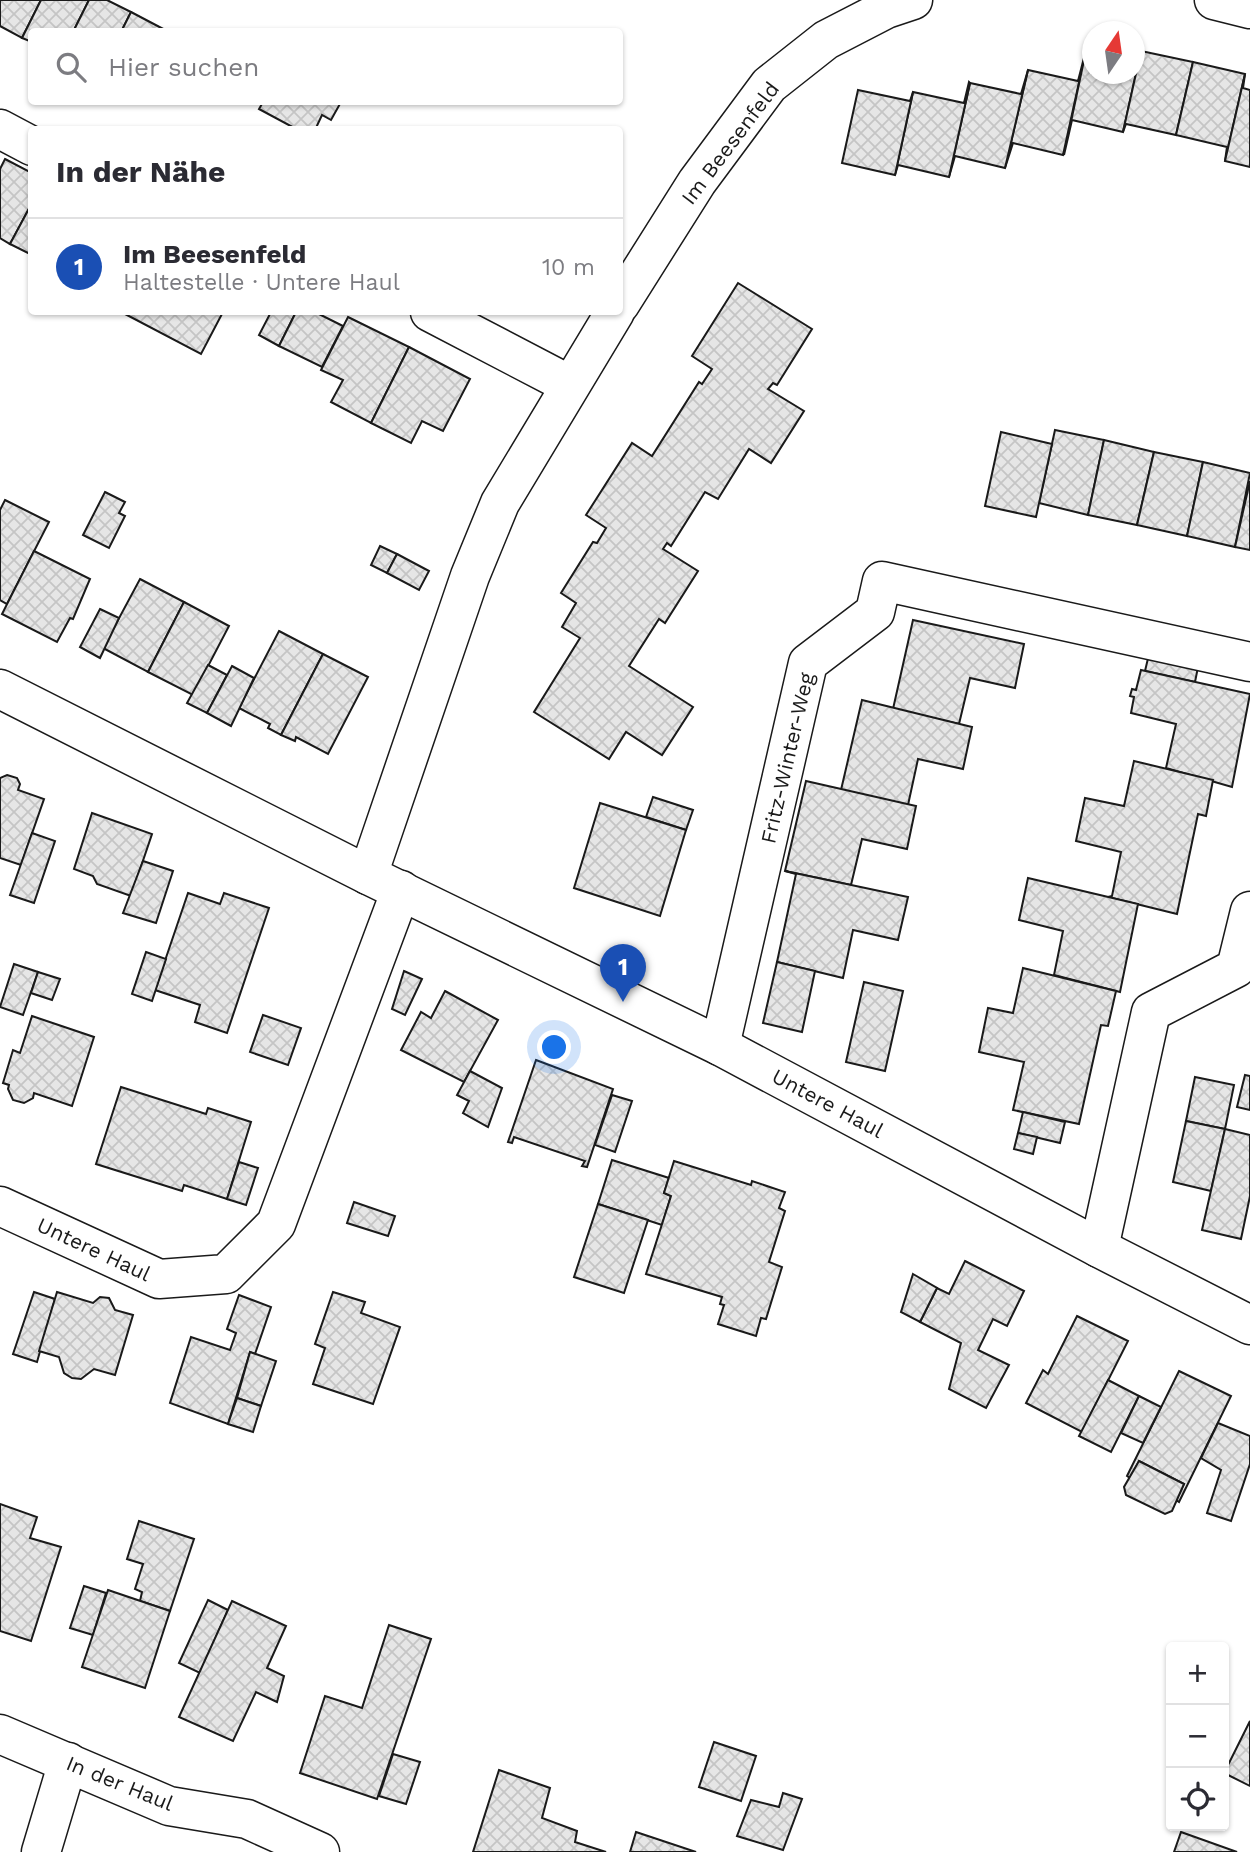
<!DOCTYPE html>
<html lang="de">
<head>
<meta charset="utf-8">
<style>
  :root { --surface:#fff; --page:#f7f7f7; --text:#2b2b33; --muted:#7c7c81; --line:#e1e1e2; --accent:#111827 }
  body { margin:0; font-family:"Work Sans",sans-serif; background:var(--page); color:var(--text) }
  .controls { position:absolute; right:21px; bottom:21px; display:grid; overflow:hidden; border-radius:7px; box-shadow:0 2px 5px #0004 }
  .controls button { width:63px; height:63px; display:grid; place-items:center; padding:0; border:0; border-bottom:2px solid var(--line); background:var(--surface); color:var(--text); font:35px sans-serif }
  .compass { position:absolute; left:1082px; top:21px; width:63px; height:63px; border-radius:50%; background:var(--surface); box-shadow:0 2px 5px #0004; rotate:13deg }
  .you { position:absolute; left:555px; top:1048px; width:24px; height:24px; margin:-18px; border:5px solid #fff; border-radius:50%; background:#1a73e8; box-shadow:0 0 0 10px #1a73e833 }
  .badge { display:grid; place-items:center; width:46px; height:46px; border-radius:50%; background:var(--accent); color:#fff; font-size:23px; font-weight:700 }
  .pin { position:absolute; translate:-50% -58px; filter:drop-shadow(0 2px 4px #0008) }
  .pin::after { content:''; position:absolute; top:37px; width:24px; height:21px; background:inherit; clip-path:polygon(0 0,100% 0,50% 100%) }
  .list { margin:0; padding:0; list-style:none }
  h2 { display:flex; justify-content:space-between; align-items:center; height:91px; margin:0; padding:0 28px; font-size:30px }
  h2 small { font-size:23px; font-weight:400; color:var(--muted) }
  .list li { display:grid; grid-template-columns:46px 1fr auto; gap:21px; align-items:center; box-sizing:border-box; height:98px; padding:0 28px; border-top:2px solid var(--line) }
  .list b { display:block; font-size:26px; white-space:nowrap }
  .list p { margin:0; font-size:23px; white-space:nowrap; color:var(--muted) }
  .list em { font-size:23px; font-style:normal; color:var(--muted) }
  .icon { flex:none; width:38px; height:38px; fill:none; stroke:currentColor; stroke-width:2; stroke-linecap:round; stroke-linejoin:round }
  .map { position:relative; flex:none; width:1250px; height:1852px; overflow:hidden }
  .search { position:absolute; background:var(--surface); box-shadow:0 2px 5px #0004; left:28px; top:28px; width:595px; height:77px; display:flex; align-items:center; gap:18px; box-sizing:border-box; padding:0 24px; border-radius:7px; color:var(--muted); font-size:26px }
  .panel { position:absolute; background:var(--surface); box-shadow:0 2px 5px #0004; left:28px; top:126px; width:595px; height:189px; border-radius:7px }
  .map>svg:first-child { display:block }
</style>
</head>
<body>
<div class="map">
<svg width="1250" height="1852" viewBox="0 0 1250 1852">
  <defs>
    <pattern id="building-cross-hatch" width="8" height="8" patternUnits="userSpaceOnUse" patternTransform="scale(1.75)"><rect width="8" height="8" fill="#e6e6e6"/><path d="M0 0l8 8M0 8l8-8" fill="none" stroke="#c5c5c5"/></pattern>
  </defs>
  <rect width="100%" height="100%" fill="#fff"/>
  <g fill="url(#building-cross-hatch)" stroke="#1a1a1a" stroke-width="2">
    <path d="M0,0H41L22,38L0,26Z"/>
    <path d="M41,0H89L73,32H32V42L22,38Z"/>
    <path d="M89,0H107L131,12L121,32H73Z"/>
    <path d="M131,12L169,32H121Z"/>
    <path d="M1087,46L1063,155L1013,143L1005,168L1028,70L1078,81Z"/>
    <path d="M1087,46L1092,48V74H1134V57L1138,58L1141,51L1123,132L1072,120L1064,155Z"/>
    <path d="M1141,51L1193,62L1176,135L1126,124L1123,132Z"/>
    <path d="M1193,62L1245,74L1225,161L1227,147L1176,135Z"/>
    <path d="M1028,70L1005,168L955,156L949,177L970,83L1021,94Z"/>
    <path d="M1245,74L1243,88L1250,90V167L1225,161Z"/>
    <path d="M969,82L970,83L949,177L898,165L895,175L913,92L964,103Z"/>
    <path d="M858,90L910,101L913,92L895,175L842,163Z"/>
    <path d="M263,102H341L331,120L322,115L315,130H298L259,109Z"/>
    <path d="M5,159L32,173V203L10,244L0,238V169Z"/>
    <path d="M32,203V255L10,244Z"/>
    <path d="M738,283L812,329L777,385L773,383L768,389L804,411L771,463L749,449L718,499L705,492L671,546L667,543L663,549L698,571L665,623L659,619L629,666L693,707L662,755L626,732L609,759L534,712L580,638L562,627L576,603L561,593L593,542L597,543L606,528L586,515L632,443L652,456L699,382L702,384L712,369L692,356Z"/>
    <path d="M126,312H223L201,354L125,314Z"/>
    <path d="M271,312H296L279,346L259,335Z"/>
    <path d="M296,312H315L343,326L322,367L279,346Z"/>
    <path d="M348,317L409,347L371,423L331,402L343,380L321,370Z"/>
    <path d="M409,347L470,379L443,431L422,421L411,443L371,423Z"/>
    <path d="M1055,430L1104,440L1088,515L1039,503Z"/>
    <path d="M1001,432L1052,444L1036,517L985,506Z"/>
    <path d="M1104,440L1154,452L1137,525L1088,515Z"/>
    <path d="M1154,452L1203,462L1187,536L1137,525Z"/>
    <path d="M1203,462L1250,473L1235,547L1187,536Z"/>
    <path d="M1250,481V550L1235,547Z"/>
    <path d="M105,492L125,502L119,513L125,516L109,548L83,535Z"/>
    <path d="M5,500L49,522L7,604L0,600V510Z"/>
    <path d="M380,546L397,554L387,573L371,565Z"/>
    <path d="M34,551L90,579L73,619L70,618L57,642L2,614Z"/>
    <path d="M397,554L429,571L419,590L387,573Z"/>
    <path d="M140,579L184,602L148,672L103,648Z"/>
    <path d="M184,602L229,626L193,695L148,672Z"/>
    <path d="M100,609L119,618L100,658L80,647Z"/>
    <path d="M913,620L1024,644L1015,688L970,678L959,724L893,709Z"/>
    <path d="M279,631L323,654L281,735L268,728L270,724L239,708Z"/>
    <path d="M1150,650L1199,662L1195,682L1145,671Z"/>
    <path d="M323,654L368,677L328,754L296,737L295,741L281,735Z"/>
    <path d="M208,665L227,675L207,713L187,703Z"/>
    <path d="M232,666L254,678L231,726L207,713Z"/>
    <path d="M1141,670L1250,694L1232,787L1166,768L1176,724L1131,713L1134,697L1130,696L1132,689L1136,690Z"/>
    <path d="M862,700L972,727L963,769L918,759L908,805L841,790Z"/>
    <path d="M1134,761L1213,780L1206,816L1198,814L1177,914L1108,897L1112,896L1121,852L1076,841L1085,798L1124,806Z"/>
    <path d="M7,775L17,778L20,784L18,790L44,799L21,865L0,858V778Z"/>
    <path d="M806,781L916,806L907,849L862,839L851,885L785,871Z"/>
    <path d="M653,797L693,810L686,830L646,817Z"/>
    <path d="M600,803L686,830L660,916L574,888Z"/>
    <path d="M92,813L152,834L131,896L97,884L93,876L74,869Z"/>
    <path d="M32,833L55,841L34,903L10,895Z"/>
    <path d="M143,861L173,871L156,923L123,913Z"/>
    <path d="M785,871L908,897L898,940L853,930L843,978L777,962L796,874Z"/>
    <path d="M1028,878L1138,904L1120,992L1054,975L1063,931L1019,920Z"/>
    <path d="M188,893L220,904L224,893L269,908L227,1033L195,1022L200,1005L155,990Z"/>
    <path d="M146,952L166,959L152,1001L132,994Z"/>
    <path d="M777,962L815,971L802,1032L763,1023Z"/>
    <path d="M14,964L38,972L23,1015L0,1007Z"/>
    <path d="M1023,968L1116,991L1108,1026L1101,1025L1079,1124L1013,1110L1024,1062L979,1052L988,1008L1013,1013Z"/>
    <path d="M404,971L422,979L405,1015L392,1009Z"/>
    <path d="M38,972L60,979L52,1000L31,993Z"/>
    <path d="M864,982L903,991L885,1071L846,1062Z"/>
    <path d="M445,991L498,1020L464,1082L401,1050L421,1012L431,1018Z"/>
    <path d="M263,1015L301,1028L288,1065L250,1052Z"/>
    <path d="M32,1016L94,1037L72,1106L34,1093L33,1098L24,1103L13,1100L8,1089L9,1085L3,1083L13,1050L20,1053Z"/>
    <path d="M536,1060L613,1089L587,1167L582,1166L585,1161L514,1137L512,1143L508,1142Z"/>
    <path d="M470,1071L502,1088L488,1127L463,1113L469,1101L457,1095Z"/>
    <path d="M1245,1075L1250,1076V1110L1237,1107Z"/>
    <path d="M1195,1077L1234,1085L1225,1129L1186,1121Z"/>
    <path d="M121,1087L206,1114L208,1108L251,1122L227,1199L184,1185L182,1191L96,1164Z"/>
    <path d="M612,1095L632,1101L615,1152L595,1145Z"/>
    <path d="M1023,1112L1065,1122L1060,1143L1018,1133Z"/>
    <path d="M1186,1121L1225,1129L1211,1191L1173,1182Z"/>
    <path d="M1225,1129L1250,1135V1196L1241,1239L1202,1230Z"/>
    <path d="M1018,1133L1037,1137L1033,1154L1014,1149Z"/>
    <path d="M612,1160L669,1178L664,1193L671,1196L662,1225L598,1204Z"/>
    <path d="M674,1161L751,1185L752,1181L785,1192L779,1208L785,1211L769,1262L782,1267L766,1319L761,1318L756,1336L718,1324L724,1305L720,1304L722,1297L646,1274L671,1196L664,1193Z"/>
    <path d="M239,1162L258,1168L246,1205L227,1199Z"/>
    <path d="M354,1202L395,1216L388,1236L347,1223Z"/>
    <path d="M598,1204L648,1220L624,1293L574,1277Z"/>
    <path d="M965,1261L1024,1291L1007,1326L993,1319L978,1350L1009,1365L986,1408L949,1389L961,1343L920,1322L937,1288L949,1294Z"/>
    <path d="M913,1274L937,1288L920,1322L901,1312Z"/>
    <path d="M34,1292L55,1299L37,1362L13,1354Z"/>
    <path d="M57,1292L93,1303L100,1297L109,1298L115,1310L133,1315L115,1375L94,1369L81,1379L72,1378L64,1373L59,1357L39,1351Z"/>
    <path d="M333,1292L365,1302L361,1313L400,1327L373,1404L313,1384L325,1348L315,1344Z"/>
    <path d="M239,1295L271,1307L255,1354L250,1352L228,1424L170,1403L191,1337L230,1350L236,1333L227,1329Z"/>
    <path d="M1077,1316L1128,1341L1082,1432L1026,1403L1043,1370L1048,1374Z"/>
    <path d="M250,1352L276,1361L261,1406L237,1398Z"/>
    <path d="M1179,1371L1231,1396L1179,1502L1176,1500L1184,1484L1139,1461L1130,1478L1127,1476Z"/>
    <path d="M1108,1380L1139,1396L1111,1452L1079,1436Z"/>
    <path d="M1139,1396L1161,1407L1143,1443L1121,1433Z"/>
    <path d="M237,1398L261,1406L253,1432L228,1424Z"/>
    <path d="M1218,1423L1250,1436V1464L1231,1521L1207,1513L1221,1470L1201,1458Z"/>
    <path d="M1139,1461L1184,1484L1172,1511L1165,1514L1126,1495L1124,1487Z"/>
    <path d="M0,1504L37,1517L30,1538L61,1547L31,1641L0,1631Z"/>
    <path d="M139,1521L194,1539L170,1611L140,1601L142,1592L135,1589L143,1564L127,1559Z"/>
    <path d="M84,1586L106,1593L93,1635L70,1628Z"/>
    <path d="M108,1590L170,1611L145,1688L82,1667Z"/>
    <path d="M208,1600L228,1610L200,1673L179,1663Z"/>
    <path d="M232,1601L286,1626L267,1668L284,1676L277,1702L256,1692L233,1741L179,1717Z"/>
    <path d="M389,1625L431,1639L377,1799L300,1773L325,1696L362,1708Z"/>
    <path d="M1250,1721V1786L1224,1773Z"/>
    <path d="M714,1742L756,1756L741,1801L699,1787Z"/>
    <path d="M393,1754L420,1762L406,1804L379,1796Z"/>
    <path d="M499,1770L550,1788L542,1818L577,1831L575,1842L606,1852H473Z"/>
    <path d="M783,1793L802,1799L783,1850L737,1836L751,1800L779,1807Z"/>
    <path d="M636,1832L696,1852H630Z"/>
    <path d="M1181,1832L1237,1852H1174Z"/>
  </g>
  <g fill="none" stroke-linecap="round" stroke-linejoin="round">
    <g stroke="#1a1a1a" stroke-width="41">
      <g id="minor">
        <path d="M1214,0L1250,9"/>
        <path d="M0,129L32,146"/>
        <path d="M620,304L697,182L769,85L826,40L886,9L913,0"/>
        <path d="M430,312L568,384"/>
        <path d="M0,689L368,875L720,1046L1099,1248L1250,1325"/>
        <path d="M368,875L470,576L500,503L615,312"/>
        <path d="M720,1046L808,663L875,612L882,581L1250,662"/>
        <path d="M0,1206L159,1279L226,1274L276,1224L401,890"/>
        <path d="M1099,1248L1151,1012L1236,968L1250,911"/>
        <path d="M0,1734L169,1806L247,1819L320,1852"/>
        <path d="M41,1852L68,1762"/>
      </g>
    </g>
    <use href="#minor" stroke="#fff" stroke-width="38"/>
  </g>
  <g text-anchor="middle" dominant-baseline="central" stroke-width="5" stroke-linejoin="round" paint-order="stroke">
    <g font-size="21" fill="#1a1a1a" stroke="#fff">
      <text transform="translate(730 143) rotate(-53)">Im Beesenfeld</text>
      <text transform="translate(787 758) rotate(-77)">Fritz-Winter-Weg</text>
      <text transform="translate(828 1103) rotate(28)">Untere Haul</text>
      <text transform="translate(94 1249) rotate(25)">Untere Haul</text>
      <text transform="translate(120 1783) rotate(22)">In der Haul</text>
    </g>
  </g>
</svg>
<div class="controls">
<button>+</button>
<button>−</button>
<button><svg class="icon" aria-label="locate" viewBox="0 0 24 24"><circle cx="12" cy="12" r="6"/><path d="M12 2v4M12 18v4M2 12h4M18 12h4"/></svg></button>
</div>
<svg class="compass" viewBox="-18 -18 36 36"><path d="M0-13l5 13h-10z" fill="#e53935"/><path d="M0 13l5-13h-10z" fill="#7c7c81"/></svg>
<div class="you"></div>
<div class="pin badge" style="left:623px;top:1002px;background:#1a4fb4">1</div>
<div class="search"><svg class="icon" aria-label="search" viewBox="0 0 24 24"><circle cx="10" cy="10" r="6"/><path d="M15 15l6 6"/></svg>Hier suchen</div>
<section class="panel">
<h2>In der Nähe<small></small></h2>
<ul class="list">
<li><span class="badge" style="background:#1a4fb4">1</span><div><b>Im Beesenfeld</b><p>Haltestelle · Untere Haul</p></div><em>10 m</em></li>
</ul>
</section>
</div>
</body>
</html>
